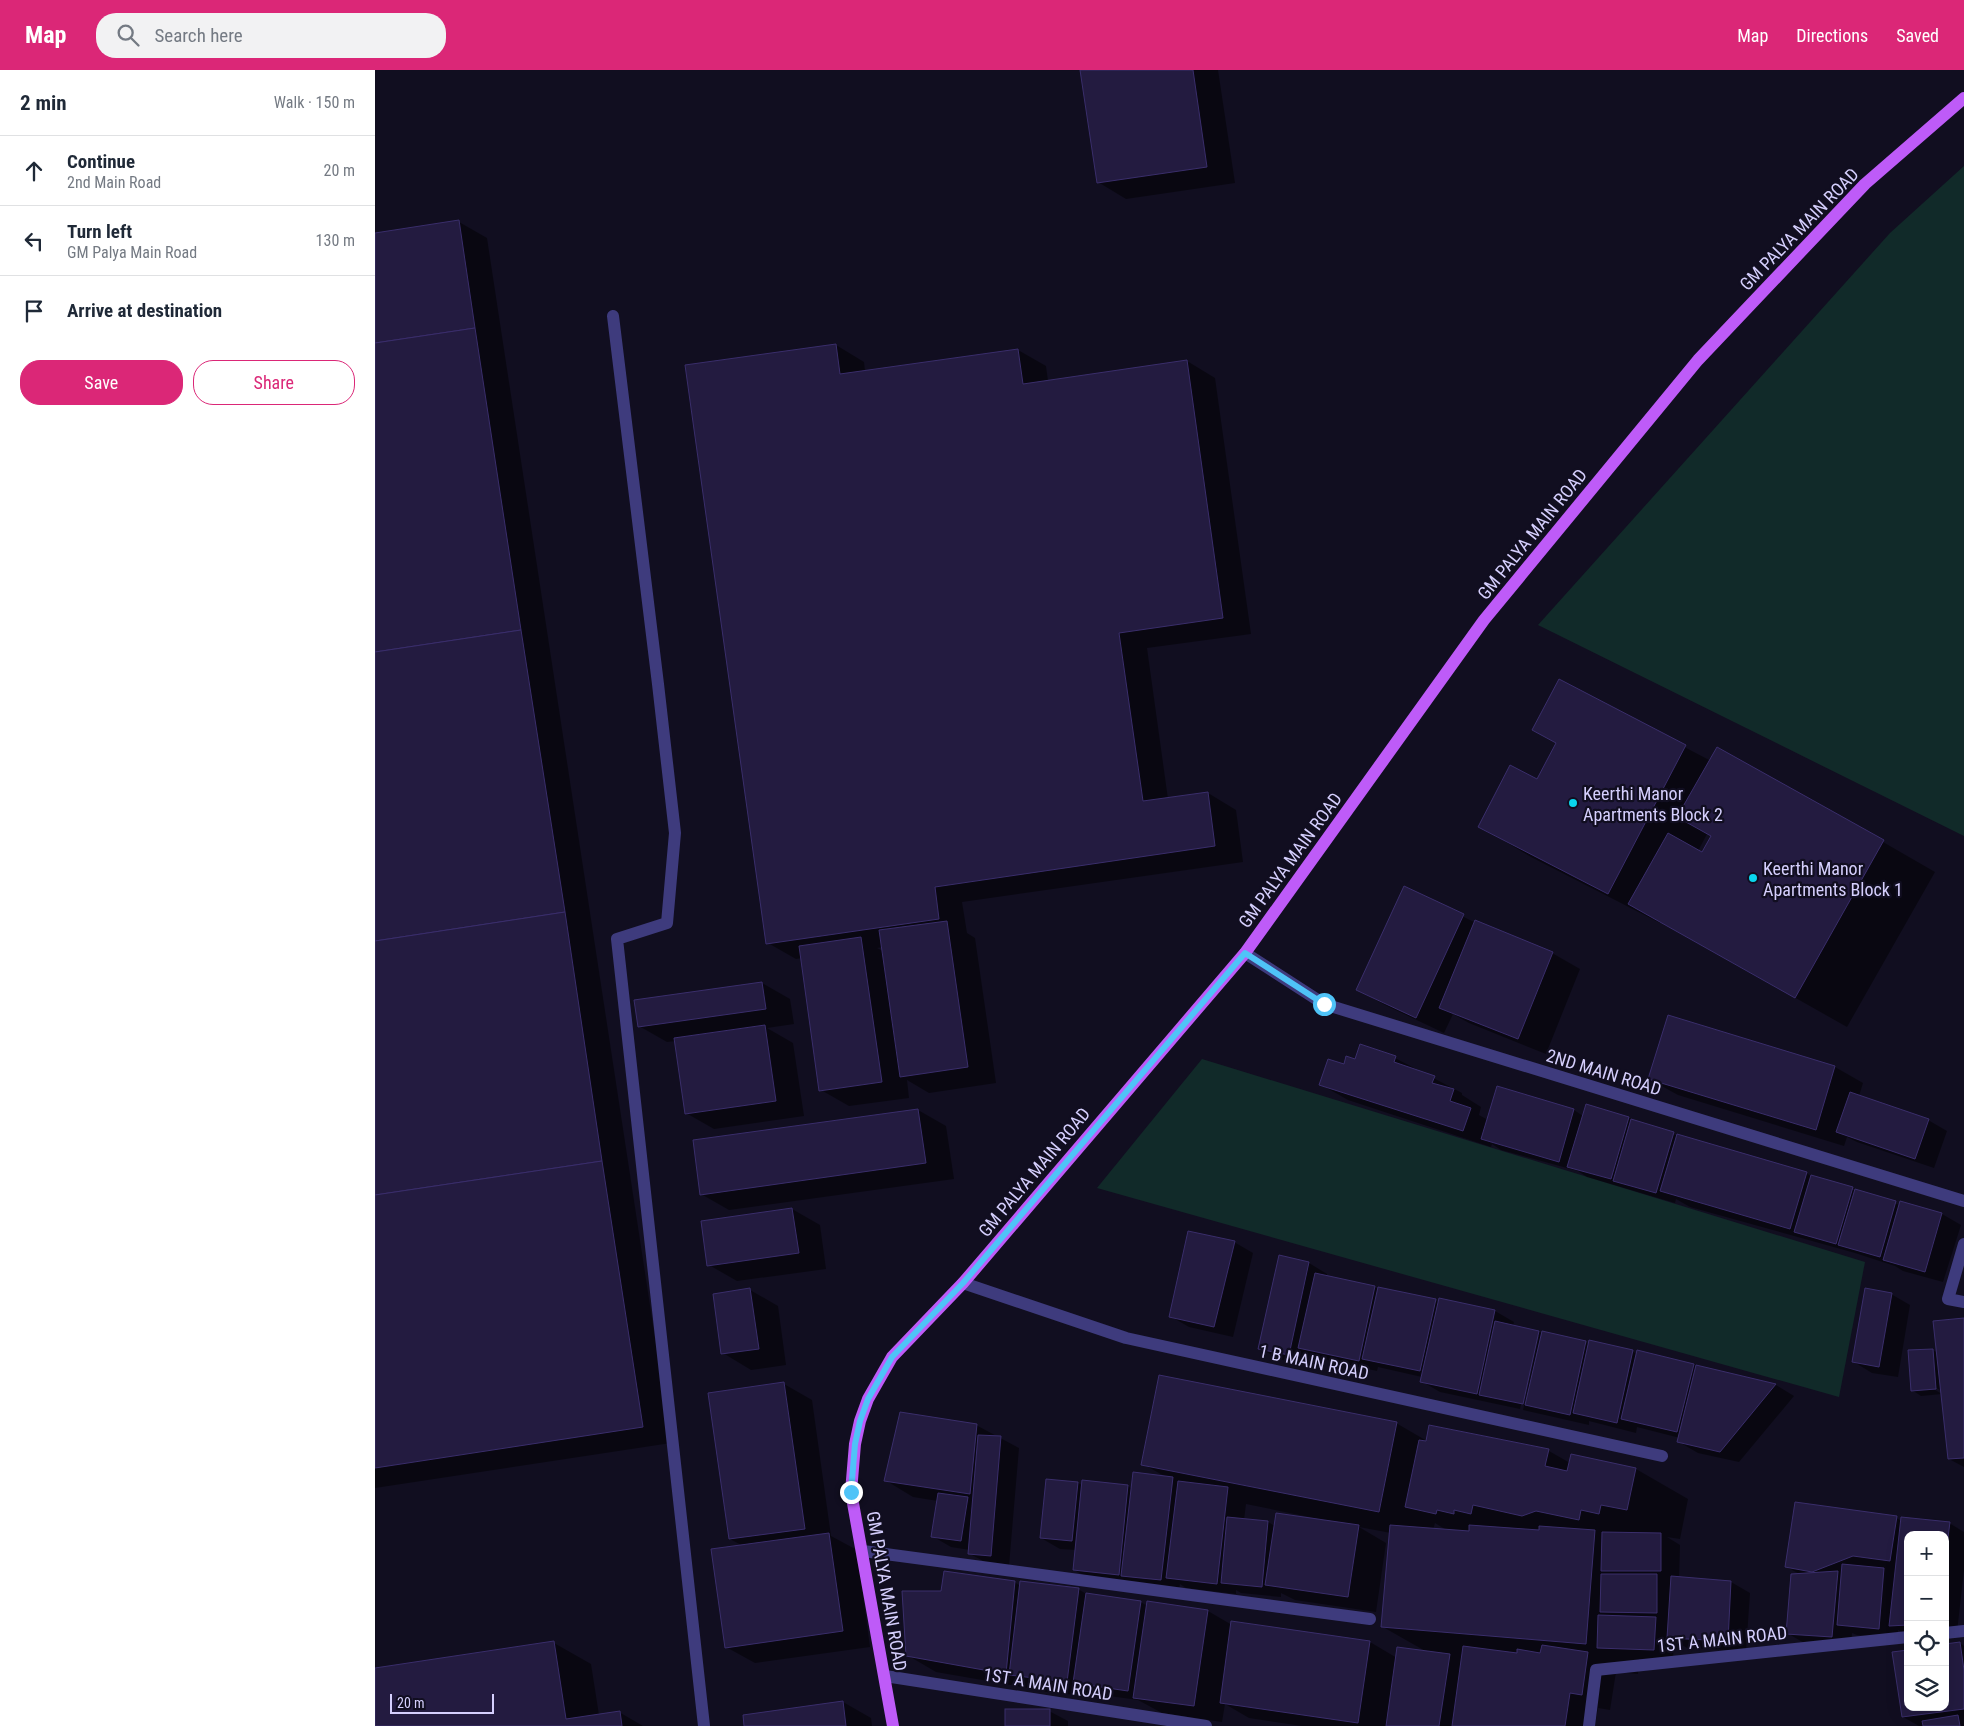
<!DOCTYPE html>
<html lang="en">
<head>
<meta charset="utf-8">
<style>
  :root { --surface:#fff; --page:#f2f2f3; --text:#1f2937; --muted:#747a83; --line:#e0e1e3; --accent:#db2777 }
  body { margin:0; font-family:"Roboto Condensed",sans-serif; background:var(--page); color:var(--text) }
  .controls { position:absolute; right:15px; bottom:15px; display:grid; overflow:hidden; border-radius:10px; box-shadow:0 5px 20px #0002 }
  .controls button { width:45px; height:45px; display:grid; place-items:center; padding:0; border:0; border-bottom:1px solid var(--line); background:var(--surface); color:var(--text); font:25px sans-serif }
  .scale { position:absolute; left:15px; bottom:12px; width:104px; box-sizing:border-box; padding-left:5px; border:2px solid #d5cffd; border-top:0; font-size:14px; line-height:18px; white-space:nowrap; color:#d5cffd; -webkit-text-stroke:4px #110e20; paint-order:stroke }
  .stop { position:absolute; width:15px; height:15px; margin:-11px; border:4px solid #4fc3f7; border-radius:50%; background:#fff }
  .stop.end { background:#4fc3f7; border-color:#fff; box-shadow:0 1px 5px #0008 }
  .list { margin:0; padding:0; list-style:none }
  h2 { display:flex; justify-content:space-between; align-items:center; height:65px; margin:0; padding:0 20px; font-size:21px }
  h2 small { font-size:16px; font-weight:400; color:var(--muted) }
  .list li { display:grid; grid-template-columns:32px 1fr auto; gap:15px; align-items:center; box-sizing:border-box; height:70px; padding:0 20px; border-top:1px solid var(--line) }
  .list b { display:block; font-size:19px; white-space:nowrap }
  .list p { margin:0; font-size:16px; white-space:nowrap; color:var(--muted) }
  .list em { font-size:16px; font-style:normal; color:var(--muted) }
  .actions { display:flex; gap:10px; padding:15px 20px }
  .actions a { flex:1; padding:11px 0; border:1px solid var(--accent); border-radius:20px; text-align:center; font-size:18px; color:var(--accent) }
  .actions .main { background:var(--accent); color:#fff }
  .icon { flex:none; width:28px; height:28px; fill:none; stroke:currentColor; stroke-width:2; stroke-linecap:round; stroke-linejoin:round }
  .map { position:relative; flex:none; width:1589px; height:1656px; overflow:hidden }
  header { display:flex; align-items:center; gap:30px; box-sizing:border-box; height:70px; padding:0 25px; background:var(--accent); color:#fff }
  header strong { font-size:24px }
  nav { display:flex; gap:28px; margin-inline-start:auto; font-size:18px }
  .search { width:350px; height:45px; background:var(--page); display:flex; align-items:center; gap:12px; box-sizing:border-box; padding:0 18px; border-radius:20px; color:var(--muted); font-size:19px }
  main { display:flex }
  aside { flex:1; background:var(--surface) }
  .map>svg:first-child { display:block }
</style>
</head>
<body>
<header>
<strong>Map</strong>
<div class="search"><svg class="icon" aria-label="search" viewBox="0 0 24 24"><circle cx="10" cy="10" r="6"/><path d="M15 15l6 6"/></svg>Search here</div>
<nav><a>Map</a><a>Directions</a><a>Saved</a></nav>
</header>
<main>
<aside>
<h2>2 min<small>Walk · 150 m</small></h2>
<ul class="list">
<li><svg class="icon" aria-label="ahead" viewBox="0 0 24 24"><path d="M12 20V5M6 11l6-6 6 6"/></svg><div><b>Continue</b><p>2nd Main Road</p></div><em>20 m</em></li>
<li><svg class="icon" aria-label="left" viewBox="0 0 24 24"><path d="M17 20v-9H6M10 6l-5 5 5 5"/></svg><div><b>Turn left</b><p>GM Palya Main Road</p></div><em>130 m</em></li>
<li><svg class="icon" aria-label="arrive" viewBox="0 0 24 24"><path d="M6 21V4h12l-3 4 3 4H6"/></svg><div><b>Arrive at destination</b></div></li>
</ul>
<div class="actions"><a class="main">Save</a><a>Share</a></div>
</aside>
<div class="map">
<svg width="1589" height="1656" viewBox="0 0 1589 1656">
  <rect width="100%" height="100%" fill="#110e20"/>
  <g fill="#112a29">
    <path d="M1589,96V766L1163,555L1515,163Z"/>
    <path d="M827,989L1490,1192L1464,1327L722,1118Z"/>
  </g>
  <g fill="#0007" fill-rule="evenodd">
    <path d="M706,0H843L860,113L751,129L723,112Z"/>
    <path d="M84,152L112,168L296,1373L0,1418V164Z"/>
    <path d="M461,275L489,292L490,301L643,280L671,296L673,311L812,291L840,308L876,564L772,578L793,729L833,723L861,740L868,792L587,832L592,863L600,868L621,1013L554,1023L532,1010L534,1028L474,1036L446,1020L427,888L421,889L393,873ZM508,877V881L502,878Z"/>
    <path d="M1184,611L1336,691L1508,772L1560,802L1472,957L1286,852L1285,853L1156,787L1104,756L1163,710L1182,673ZM1332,764L1337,766L1328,783L1323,781Z"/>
    <path d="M1030,818L1101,853L1177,883L1205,899L1171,984L1094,953L1078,944L1069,963L1010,935L982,919Z"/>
    <path d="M387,913L415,929L419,954L392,958L418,973L429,1046L339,1059L311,1043L301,971L292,972L264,956Z"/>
    <path d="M1294,946L1460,997L1488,1013L1484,1026L1553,1050L1572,1061L1559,1098L1482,1072L1472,1067L1469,1076L1303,1025L1274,1009Z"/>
    <path d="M1020,988L1087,1023V1025L1106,1037L1104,1045L1113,1050L1123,1018L1199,1040L1208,1046L1211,1035L1254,1048L1261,1052L1304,1066L1431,1103L1438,1107L1525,1135L1526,1132L1567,1144L1586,1155L1568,1212L1528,1201L1520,1196L1480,1183L1315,1137L1301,1129L1300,1133L1212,1107L1203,1101L1126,1080L1117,1074L1116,1077L973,1030L945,1014L970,996L981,991Z"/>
    <path d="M543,1040L571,1056L579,1109L354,1140L326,1124Z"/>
    <path d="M417,1139L445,1155L451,1199L362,1211L334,1195Z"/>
    <path d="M859,1172L878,1183L858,1267L814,1257L795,1246Z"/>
    <path d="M934,1193L952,1204V1207L1064,1232L1065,1229L1120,1241L1139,1252L1138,1256L1214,1274L1215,1272L1258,1282L1262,1284L1318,1295L1401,1315L1419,1326L1364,1392L1323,1383L1304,1372L1305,1368L1262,1357L1261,1363L1214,1351V1355L1148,1340L1164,1266H1162L1145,1339L1065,1322L1046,1311L1047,1307L1003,1297L1002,1301L943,1288L935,1283L932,1295L903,1289L885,1278Z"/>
    <path d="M375,1220L403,1236L411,1295L376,1300L348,1283Z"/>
    <path d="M1516,1224L1535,1235L1523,1307L1497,1303L1479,1292Z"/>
    <path d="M1589,1249V1397L1574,1389L1567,1321L1556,1315L1555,1317L1567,1324L1546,1326L1537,1320L1558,1280L1563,1283Z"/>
    <path d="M409,1314L437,1330L456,1466L482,1480L495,1577L380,1593L351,1577L368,1476L355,1469Z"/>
    <path d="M1021,1353L1052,1371L1055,1356L1174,1381L1195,1393L1197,1385L1261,1399L1313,1429L1305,1469L1292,1467L1305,1475L1304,1508L1356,1512L1375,1523L1371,1581L1312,1578L1299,1570L1298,1590L1264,1589L1263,1604L1241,1602L1235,1640L1223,1638L1220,1656H927L874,1648L850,1634L847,1652L787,1643L763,1630L720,1624V1627L663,1621L659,1619L561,1602L532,1585L567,1522L639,1512L646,1516L703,1519L713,1525L766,1532L772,1536L773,1533L833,1541L857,1555V1553L995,1572L1022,1588L1052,1582L1008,1557L1016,1463L984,1457L1011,1473L1001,1542L920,1530L906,1523V1527L866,1523L861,1520V1524L811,1518L805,1514L804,1520L718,1510L699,1500L701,1480L685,1479L666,1468L672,1410L703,1413L707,1415L753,1416L757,1419L791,1407L768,1394ZM871,1434L944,1449V1451L900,1456L893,1452L869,1450ZM1060,1453L1073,1461L1058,1460Z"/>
    <path d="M601,1355L644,1378L634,1496L614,1494L595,1484V1480L576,1477L557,1466L563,1431L538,1427L510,1410Z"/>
    <path d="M1521,1448L1527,1451L1574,1453L1589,1462V1500L1582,1562L1570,1563V1465H1533V1565L1523,1560L1522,1569L1482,1565L1477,1563L1476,1577L1431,1574L1412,1563L1426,1505L1412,1497Z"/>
    <path d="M179,1573L216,1594L224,1645L244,1642L268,1656H0V1599Z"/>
    <path d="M1585,1573L1589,1576V1656H1544L1528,1647L1533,1637H1570Z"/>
    <path d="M468,1632L496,1648L497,1656H370Z"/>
    <path d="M674,1641L693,1651V1656H631Z"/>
  </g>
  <g fill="#231b40" stroke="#3a2e6b">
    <path d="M705,0H818L832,97L722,113Z"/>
    <path d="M84,150L100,258L0,273V163Z"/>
    <path d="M100,258L146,560L0,582V273Z"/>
    <path d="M461,274L465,304L643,279L648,314L812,290L848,548L744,563L768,731L833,722L840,776L560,817L564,849L391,874L310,295Z"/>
    <path d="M146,560L190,842L0,871V582Z"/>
    <path d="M1184,609L1311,675L1233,824L1103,757L1135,695L1162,709L1181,673L1157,660Z"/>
    <path d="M1342,677L1509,770L1420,928L1253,834L1293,763L1327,782L1336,766L1302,747Z"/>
    <path d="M1029,816L1089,844L1041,948L981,920Z"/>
    <path d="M190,842L227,1091L0,1125V871Z"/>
    <path d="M1100,850L1178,882L1143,969L1064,938Z"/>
    <path d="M572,851L593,997L525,1007L504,860Z"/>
    <path d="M486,867L507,1012L444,1021L424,876Z"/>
    <path d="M387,912L391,939L263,957L259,930Z"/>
    <path d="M1293,945L1460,996L1441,1060L1273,1009Z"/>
    <path d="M390,955L401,1031L310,1044L299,968Z"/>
    <path d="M985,974L1021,986L1019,992L1060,1006L1057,1013L1079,1019L1075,1031L1096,1038L1088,1061L944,1015L953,989L969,994L971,986L980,989Z"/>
    <path d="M1122,1016L1199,1039L1184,1092L1106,1069Z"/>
    <path d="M1475,1022L1554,1049L1540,1089L1461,1062Z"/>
    <path d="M1211,1034L1254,1047L1236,1109L1192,1097Z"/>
    <path d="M543,1039L551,1093L325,1125L318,1070Z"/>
    <path d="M1256,1049L1299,1062L1281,1123L1238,1111Z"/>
    <path d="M1302,1064L1432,1102L1415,1159L1285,1121Z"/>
    <path d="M227,1091L268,1357L0,1398V1125Z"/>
    <path d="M1436,1105L1478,1117L1461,1174L1419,1162Z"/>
    <path d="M1480,1119L1521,1131L1505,1187L1463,1175Z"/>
    <path d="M1525,1131L1567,1143L1550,1202L1508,1190Z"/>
    <path d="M417,1138L424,1183L332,1196L326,1151Z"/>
    <path d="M813,1161L860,1171L839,1257L794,1247Z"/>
    <path d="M904,1185L934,1192L914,1285L883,1279Z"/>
    <path d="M940,1203L1000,1216L984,1291L923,1278Z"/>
    <path d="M1003,1217L1061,1229L1045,1301L987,1289Z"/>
    <path d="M375,1218L384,1279L346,1284L338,1224Z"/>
    <path d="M1490,1218L1517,1223L1504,1297L1477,1292Z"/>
    <path d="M1064,1228L1120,1240L1102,1324L1045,1312Z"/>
    <path d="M1589,1248V1388L1573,1389L1558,1251Z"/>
    <path d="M1120,1251L1164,1261L1148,1334L1104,1325Z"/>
    <path d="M1167,1261L1211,1271L1195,1345L1150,1335Z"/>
    <path d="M1214,1270L1258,1280L1242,1353L1198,1343Z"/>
    <path d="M1558,1279L1561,1319L1536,1321L1533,1280Z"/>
    <path d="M1262,1280L1319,1294L1302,1362L1246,1349Z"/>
    <path d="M1321,1295L1401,1314L1345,1382L1302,1372Z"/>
    <path d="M784,1305L1022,1352L1004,1442L766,1395Z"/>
    <path d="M409,1312L430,1459L354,1469L333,1323Z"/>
    <path d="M525,1342L602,1354L595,1424L509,1411Z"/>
    <path d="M1054,1355L1174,1379L1170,1396L1192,1401L1196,1384L1261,1398L1252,1440L1226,1435L1224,1444L1206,1440L1204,1450L1161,1441L1147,1446L1098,1435L1096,1444L1079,1440V1444L1062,1440L1061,1444L1030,1437L1044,1370L1051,1371Z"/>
    <path d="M603,1365L626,1366L616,1486L593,1484Z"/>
    <path d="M758,1402L798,1407L786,1510L746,1506Z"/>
    <path d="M671,1409L703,1412L697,1471L665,1468Z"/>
    <path d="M707,1410L753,1415L744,1505L698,1500Z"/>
    <path d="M803,1411L853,1417L842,1514L791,1508Z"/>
    <path d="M563,1423L593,1427L586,1471L556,1467Z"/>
    <path d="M1420,1432L1522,1446L1515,1491L1478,1486L1437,1502L1410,1497Z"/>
    <path d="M901,1443L984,1455L973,1527L890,1515Z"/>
    <path d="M852,1447L893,1451L887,1517L846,1513Z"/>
    <path d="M1526,1447L1575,1452L1570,1491V1465H1533V1555L1514,1556Z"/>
    <path d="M1015,1455L1094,1461V1455L1164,1460V1456L1220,1460L1211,1574L1006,1557Z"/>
    <path d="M1227,1462L1286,1463V1501H1226Z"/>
    <path d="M454,1463L468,1561L350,1578L336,1479Z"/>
    <path d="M1467,1494L1509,1498L1504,1559L1462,1555Z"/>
    <path d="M569,1501L640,1511L631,1604L531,1586L527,1521H566Z"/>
    <path d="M1463,1501L1457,1567L1411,1564L1416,1504Z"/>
    <path d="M1226,1504H1282V1543L1225,1542Z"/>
    <path d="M1296,1506L1356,1511L1353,1571L1292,1568Z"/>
    <path d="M645,1511L704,1518L692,1612L634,1605Z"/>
    <path d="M711,1523L766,1531L753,1621L698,1613Z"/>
    <path d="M772,1531L833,1540L819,1636L758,1628Z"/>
    <path d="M1223,1545L1281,1547L1279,1580L1222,1578Z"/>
    <path d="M856,1551L995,1571L983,1653L845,1633Z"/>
    <path d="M179,1571L191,1649L245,1641L247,1656H0V1598Z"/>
    <path d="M1585,1572L1589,1600V1639L1527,1647L1517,1582L1533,1580V1637H1570V1574Z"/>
    <path d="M1167,1575L1213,1582L1207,1625L1195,1623L1190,1656H1077L1088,1576L1142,1583V1579L1165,1583Z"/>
    <path d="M1022,1577L1075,1584L1064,1656H1011Z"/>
    <path d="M468,1631L471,1656H369L368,1645Z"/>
    <rect x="630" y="1639" width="45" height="17"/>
    <path d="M1583,1645L1585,1656H1548L1547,1651Z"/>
  </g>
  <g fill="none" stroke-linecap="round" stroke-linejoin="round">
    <g stroke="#3e3b7d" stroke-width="12">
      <path d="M238,246L283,614L300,763L292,853L242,869L329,1656"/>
      <path d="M870,883L949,934L1589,1131"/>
      <path d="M1589,1174L1573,1229L1589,1232"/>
      <path d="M588,1213L751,1268L1287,1386"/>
      <path d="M488,1481L995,1549"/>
      <path d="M1570,1563L1589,1561"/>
      <path d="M510,1606L831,1656"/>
      <path d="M1214,1656L1221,1600L1533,1567"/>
    </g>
    <path stroke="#be5bf8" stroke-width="12" d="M518,1656L476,1422L480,1374L485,1351L493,1329L517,1287L588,1213L870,883L1109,550L1323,290L1490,114L1589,28"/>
  </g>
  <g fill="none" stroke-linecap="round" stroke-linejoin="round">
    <path stroke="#4fc3f7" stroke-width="6" d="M476,1422L480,1374L485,1351L493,1329L517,1287L588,1213L870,883L949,934"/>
  </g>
  <g fill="#0ad6ee" stroke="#110e20" stroke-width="2">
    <circle cx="1198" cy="733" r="5"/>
    <circle cx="1378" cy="808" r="5"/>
  </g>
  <g text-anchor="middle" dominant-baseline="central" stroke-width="4.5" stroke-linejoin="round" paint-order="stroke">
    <g font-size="18" fill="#d5cffd" stroke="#110e20">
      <text transform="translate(1424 159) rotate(-46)">GM PALYA MAIN ROAD</text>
      <text transform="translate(1157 464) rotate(-51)">GM PALYA MAIN ROAD</text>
      <text transform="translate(915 790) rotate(-54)">GM PALYA MAIN ROAD</text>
      <text transform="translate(1229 1002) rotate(17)">2ND MAIN ROAD</text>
      <text transform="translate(659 1102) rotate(-50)">GM PALYA MAIN ROAD</text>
      <text transform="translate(939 1292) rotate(12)">1 B MAIN ROAD</text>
      <text transform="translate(512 1521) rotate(80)">GM PALYA MAIN ROAD</text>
      <text transform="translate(1347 1569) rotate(-6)">1ST A MAIN ROAD</text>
      <text transform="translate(673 1614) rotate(9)">1ST A MAIN ROAD</text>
    </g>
    <g font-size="18" fill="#d5cffd" stroke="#110e20" text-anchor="start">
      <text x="1208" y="723">Keerthi Manor<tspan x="1208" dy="21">Apartments Block 2</tspan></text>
      <text x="1388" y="798">Keerthi Manor<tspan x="1388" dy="21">Apartments Block 1</tspan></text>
    </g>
  </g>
</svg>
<div class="controls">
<button>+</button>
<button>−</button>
<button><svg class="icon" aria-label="locate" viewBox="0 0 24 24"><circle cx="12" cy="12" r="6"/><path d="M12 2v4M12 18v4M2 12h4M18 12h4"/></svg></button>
<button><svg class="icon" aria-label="layers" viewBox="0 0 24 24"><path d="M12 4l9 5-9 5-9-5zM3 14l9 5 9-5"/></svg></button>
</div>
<div class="scale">20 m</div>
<div class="stop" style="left:949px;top:934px"></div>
<div class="stop end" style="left:476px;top:1422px"></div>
</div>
</main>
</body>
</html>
